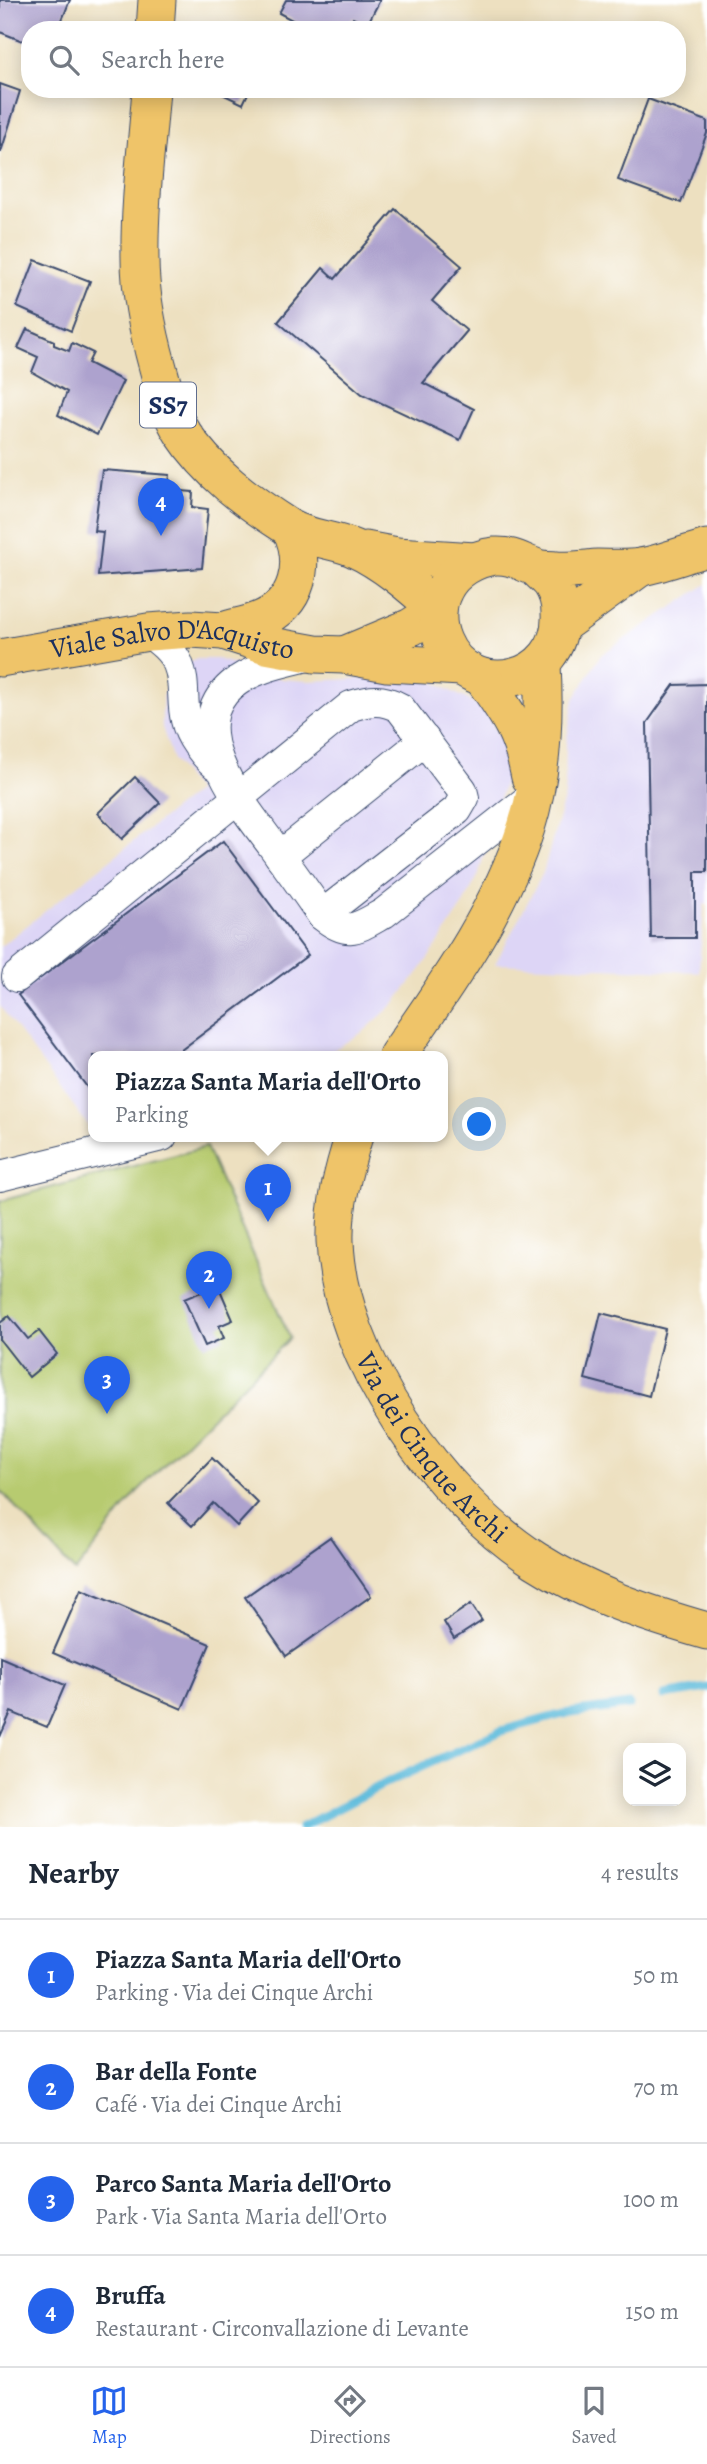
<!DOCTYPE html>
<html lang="en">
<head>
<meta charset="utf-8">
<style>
  :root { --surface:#fff; --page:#f6f6f7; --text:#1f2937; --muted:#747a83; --line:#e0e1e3; --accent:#2563eb }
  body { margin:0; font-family:Alegreya,serif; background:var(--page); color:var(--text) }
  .controls { position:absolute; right:21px; bottom:21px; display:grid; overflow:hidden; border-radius:14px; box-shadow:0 4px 18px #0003 }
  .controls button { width:63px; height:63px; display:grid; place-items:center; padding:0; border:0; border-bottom:2px solid var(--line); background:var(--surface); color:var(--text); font:35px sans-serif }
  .you { position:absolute; left:480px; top:1125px; width:24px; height:24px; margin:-18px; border:5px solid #fff; border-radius:50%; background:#1a73e8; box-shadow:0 0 0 10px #1a73e833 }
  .badge { display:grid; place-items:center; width:46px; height:46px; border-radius:50%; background:var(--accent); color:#fff; font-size:23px; font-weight:700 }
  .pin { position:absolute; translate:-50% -58px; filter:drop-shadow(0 2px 4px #0008) }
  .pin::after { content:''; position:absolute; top:37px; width:24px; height:21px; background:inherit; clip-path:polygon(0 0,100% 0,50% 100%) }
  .popup { position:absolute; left:88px; top:1051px; width:360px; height:91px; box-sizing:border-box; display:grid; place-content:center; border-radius:14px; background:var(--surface); filter:drop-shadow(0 2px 5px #0005); font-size:23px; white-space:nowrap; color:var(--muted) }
  .popup b { font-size:26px; color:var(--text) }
  .popup::after { content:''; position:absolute; left:50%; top:100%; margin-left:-14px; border:14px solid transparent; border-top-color:var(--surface) }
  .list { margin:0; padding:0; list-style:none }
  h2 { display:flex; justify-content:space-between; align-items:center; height:91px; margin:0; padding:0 28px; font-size:30px }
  h2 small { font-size:23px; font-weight:400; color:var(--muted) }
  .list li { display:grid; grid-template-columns:46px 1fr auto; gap:21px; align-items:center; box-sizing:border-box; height:112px; padding:0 28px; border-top:2px solid var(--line) }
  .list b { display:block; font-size:26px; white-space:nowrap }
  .list p { margin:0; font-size:23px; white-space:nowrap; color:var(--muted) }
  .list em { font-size:23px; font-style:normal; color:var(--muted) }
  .icon { flex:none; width:38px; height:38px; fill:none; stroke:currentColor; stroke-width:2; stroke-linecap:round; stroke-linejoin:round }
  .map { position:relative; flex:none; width:707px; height:1827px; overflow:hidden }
  .search { position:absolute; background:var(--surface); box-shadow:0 4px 18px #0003; left:21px; right:21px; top:21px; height:77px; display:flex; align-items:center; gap:18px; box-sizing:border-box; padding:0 24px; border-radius:28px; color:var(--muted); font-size:26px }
  .sheet { height:539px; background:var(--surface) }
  nav { display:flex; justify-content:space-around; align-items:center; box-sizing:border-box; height:98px; border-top:2px solid var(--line); background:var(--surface); font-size:19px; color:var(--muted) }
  nav a { display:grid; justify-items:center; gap:4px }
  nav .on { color:var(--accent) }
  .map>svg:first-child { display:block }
</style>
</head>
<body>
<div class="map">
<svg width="707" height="1827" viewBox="0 0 707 1827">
  <rect width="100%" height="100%" fill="#fff"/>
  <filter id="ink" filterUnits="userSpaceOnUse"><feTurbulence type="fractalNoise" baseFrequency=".0143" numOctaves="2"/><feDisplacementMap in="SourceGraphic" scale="14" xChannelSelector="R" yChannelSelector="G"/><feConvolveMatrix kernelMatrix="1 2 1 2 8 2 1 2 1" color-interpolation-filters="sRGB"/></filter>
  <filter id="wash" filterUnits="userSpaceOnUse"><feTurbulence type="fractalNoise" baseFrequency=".00686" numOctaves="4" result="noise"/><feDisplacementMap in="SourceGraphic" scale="28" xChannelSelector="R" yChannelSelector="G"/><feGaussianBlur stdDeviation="1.57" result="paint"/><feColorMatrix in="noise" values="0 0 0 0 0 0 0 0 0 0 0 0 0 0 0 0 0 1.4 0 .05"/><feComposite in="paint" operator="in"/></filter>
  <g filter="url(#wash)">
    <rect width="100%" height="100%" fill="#ede0c0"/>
    <g fill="#ddd5f6">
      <path d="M707,584V904L704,905L699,972L495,964L543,873L565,795L566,743L574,699L601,655Z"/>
      <path d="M197,659H217L282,679L308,681L422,676L486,709L506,752L507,772L478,876L457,915L421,969L393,1005L364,1031L324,1056H93V1128H90L0,1006V947L197,791L173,760L162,727V714L163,696L169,678L182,666Z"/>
    </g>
    <path fill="#b7cb6f" stroke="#697d66" stroke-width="2" d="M206,1147L290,1338L138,1491L75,1572L0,1490V1201Z"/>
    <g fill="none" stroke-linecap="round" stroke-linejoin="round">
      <g stroke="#5dbbdb" stroke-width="9">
        <path d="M664,1695L707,1688"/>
        <path d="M302,1827L388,1782L501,1731L563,1714L629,1705"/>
      </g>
    </g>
    <g id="blocks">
      <g fill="#ada2ce">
        <path d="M0,0H70L58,30H30V44L0,32Z"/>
        <path d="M286,0H380L367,25L353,18L347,30H311L279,13Z"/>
        <path d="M0,84L20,91L1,152H0Z"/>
        <path d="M212,89H250L243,104Z"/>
        <path d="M648,99L707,121V133L681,203L618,180Z"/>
        <path d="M395,209L462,266L432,301L467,331L423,383L474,409L460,440L362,394L278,322L323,268L335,279Z"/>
        <path d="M35,260L90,281L71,331L17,307Z"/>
        <path d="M27,329L54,341V345L69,351L72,343L93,353L88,363L123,381L97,435L58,415L67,392L32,372L38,357L18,348Z"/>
        <path d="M102,470L170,475L168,490L193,492L192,507L208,509L202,568L98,576L103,532L94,531Z"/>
        <path d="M707,684V872H695V938H651L647,723L674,685Z"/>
        <path d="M135,777L160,803L122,839L98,813Z"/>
        <path d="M223,841L308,955L173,1056H93V1095L18,995Z"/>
        <path d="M218,1285L233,1320L219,1326L224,1338L205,1346L184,1299Z"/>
        <path d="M601,1313L665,1329L649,1396L585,1379Z"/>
        <path d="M9,1316L28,1339L39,1331L57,1354L29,1377L0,1340V1323Z"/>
        <path d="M212,1458L258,1503L237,1526L213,1503L192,1526L168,1503Z"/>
        <path d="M330,1537L371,1596L286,1656L245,1597Z"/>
        <path d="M81,1589L210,1644L182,1709L53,1653Z"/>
        <path d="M471,1604L482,1621L454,1639L444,1622Z"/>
        <path d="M0,1657L65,1685L47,1727L11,1712L0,1737Z"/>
      </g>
    </g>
  </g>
  <g filter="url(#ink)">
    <use href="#blocks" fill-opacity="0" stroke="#3a4a6d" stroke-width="2"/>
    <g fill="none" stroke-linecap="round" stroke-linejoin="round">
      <g stroke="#3a4a6d" stroke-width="32">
        <g id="minor">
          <path d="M148,632C160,641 172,650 178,664C186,683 181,701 186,720C190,737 203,754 216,765"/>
          <path d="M312,655C284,662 254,667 232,685C179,730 243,806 272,845C289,868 306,892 322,915C349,937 357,928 384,913L534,795"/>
          <path d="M280,856L425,740"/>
          <path d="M17,977L351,706C370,700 382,698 400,708L462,790L464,798L457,810L322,915"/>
          <path d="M0,1176L162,1136"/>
        </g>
      </g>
      <g stroke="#3a4a6d" stroke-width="39">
        <g id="major">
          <path d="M155,30L157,0"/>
          <path d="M151,89C147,145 139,202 140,259C140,296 148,332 158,368C164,390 169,412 182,432C209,473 247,501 288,527C308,539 332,539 353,548C384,562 413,587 438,610L411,627L344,655"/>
          <path d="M365,550L397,556L475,561"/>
          <path d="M536,568C541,573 547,578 551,583C557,592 560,603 560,613C564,683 470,705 443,641C436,625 436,605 444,590C453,571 475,558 495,556C511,555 521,562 535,567C541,570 549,569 556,570C570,571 584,569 598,568C612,568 627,569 641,567C663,563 685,554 707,548"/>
          <path d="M561,625L641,567"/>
          <path d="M223,631C235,627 248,625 260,620C298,605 307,564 291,529"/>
          <path id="s1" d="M0,658L148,632L191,629L223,631L266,645L315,654L344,655L387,663L462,667"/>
          <path d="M482,677C508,714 521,731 530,777"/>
          <path d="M397,1056C447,984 499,912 526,828C543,775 545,718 542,664"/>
          <path id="s2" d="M354,1136C343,1170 334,1205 335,1241C339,1358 439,1498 535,1560C588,1594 647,1614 707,1631"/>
        </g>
      </g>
      <use href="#minor" stroke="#fff" stroke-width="30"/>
      <use href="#major" stroke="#efc469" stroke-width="37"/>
    </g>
  </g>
  <g text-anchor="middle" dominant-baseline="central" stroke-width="7" stroke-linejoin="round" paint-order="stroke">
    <rect fill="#fff" stroke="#5f6d8e" stroke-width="2" x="140" y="382.5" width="56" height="45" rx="5"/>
    <g font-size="26" font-weight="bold" fill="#1b2f5e">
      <text x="168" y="405">SS7</text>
    </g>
    <g font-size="28" fill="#1b2f5e" stroke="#fff">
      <text stroke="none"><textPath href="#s1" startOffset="175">Viale Salvo D'Acquisto</textPath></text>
      <text stroke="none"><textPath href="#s2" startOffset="341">Via dei Cinque Archi</textPath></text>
    </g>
  </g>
</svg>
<div class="controls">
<button><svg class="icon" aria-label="layers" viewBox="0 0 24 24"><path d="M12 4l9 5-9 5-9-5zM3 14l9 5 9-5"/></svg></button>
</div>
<div class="you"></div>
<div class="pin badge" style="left:268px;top:1222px">1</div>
<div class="popup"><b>Piazza Santa Maria dell'Orto</b>Parking</div>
<div class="pin badge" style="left:209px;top:1309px">2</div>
<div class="pin badge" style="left:107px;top:1414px">3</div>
<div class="pin badge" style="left:161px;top:536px">4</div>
<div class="search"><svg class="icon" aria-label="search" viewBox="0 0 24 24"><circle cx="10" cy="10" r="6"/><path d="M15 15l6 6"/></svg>Search here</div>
</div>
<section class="sheet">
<h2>Nearby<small>4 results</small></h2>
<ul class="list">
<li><span class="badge">1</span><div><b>Piazza Santa Maria dell'Orto</b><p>Parking · Via dei Cinque Archi</p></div><em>50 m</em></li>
<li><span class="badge">2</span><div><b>Bar della Fonte</b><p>Café · Via dei Cinque Archi</p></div><em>70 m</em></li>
<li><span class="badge">3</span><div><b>Parco Santa Maria dell'Orto</b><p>Park · Via Santa Maria dell'Orto</p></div><em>100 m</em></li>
<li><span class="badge">4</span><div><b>Bruffa</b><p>Restaurant · Circonvallazione di Levante</p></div><em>150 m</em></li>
</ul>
</section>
<nav>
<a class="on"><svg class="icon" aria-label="map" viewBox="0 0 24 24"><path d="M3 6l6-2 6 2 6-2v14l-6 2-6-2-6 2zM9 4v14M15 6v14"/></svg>Map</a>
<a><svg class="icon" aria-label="directions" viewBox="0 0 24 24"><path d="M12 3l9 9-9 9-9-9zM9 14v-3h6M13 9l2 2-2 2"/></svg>Directions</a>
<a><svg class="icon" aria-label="saved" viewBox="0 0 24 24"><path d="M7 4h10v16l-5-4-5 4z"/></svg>Saved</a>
</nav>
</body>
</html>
